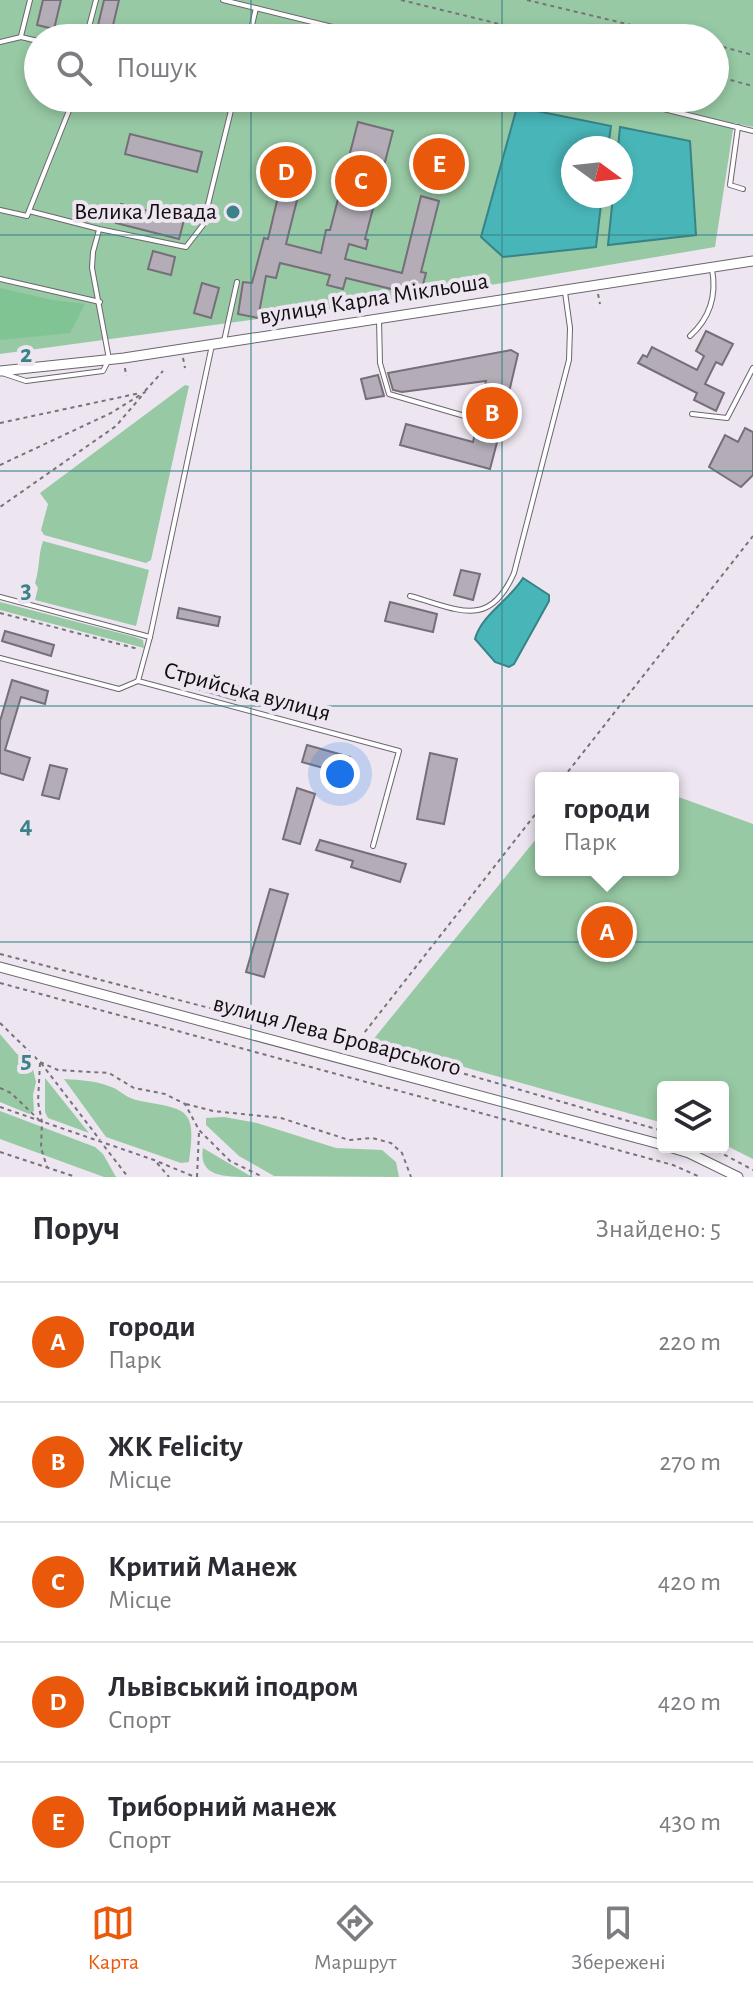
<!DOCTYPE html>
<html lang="uk">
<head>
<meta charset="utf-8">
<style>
  :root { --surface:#fff; --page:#f7f7f7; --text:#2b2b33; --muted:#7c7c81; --line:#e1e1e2; --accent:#ea580c }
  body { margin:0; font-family:"Alegreya Sans",sans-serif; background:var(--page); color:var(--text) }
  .controls { position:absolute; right:24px; bottom:24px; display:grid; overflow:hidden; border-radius:8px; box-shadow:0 4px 12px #0003 }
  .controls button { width:72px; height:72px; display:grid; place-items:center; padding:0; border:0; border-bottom:2px solid var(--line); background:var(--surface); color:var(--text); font:40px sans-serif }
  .compass { position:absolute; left:561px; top:136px; width:72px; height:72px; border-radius:50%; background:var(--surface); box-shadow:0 4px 12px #0003; rotate:105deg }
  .you { position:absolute; left:340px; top:774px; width:28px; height:28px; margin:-20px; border:6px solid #fff; border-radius:50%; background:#1a73e8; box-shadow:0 0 0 12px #1a73e833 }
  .badge { display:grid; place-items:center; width:52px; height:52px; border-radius:50%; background:var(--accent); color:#fff; font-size:26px; font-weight:700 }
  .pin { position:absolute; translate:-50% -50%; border:4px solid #fff; box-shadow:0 2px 8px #0006 }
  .popup { position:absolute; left:535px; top:772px; width:144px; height:104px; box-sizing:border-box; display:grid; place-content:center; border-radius:8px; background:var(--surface); filter:drop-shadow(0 2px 6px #0005); font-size:26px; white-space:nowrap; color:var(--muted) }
  .popup b { font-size:30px; color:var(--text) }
  .popup::after { content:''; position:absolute; left:50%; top:100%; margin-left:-16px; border:16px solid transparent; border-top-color:var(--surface) }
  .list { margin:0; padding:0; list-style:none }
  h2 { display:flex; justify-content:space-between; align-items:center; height:104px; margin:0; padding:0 32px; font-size:34px }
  h2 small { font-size:26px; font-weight:400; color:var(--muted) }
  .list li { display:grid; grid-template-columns:52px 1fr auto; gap:24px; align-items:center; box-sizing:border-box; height:120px; padding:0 32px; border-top:2px solid var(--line) }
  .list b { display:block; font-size:30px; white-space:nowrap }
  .list p { margin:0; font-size:26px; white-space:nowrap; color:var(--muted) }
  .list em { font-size:26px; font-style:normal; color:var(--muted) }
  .icon { flex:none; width:44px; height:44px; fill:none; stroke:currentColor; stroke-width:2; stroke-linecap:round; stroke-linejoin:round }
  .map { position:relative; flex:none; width:753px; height:1177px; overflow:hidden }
  .search { position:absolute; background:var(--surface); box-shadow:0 4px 12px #0003; left:24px; right:24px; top:24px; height:88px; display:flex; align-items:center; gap:20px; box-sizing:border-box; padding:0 28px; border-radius:44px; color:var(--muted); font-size:30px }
  .sheet { height:704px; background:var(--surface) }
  nav { display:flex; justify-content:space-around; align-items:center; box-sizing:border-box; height:112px; border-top:2px solid var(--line); background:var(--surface); font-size:22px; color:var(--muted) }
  nav a { display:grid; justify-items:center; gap:4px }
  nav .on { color:var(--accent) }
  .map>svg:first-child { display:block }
</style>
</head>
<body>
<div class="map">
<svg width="753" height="1177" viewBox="0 0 753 1177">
  <rect width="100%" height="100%" fill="#ede5f0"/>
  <g fill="#97c9a4" fill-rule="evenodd">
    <path d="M0,0H753V127L734,123L715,247L420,297L0,354ZM38,38H715V98H38ZM573,148H621V196H573Z"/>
    <path d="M185,385L189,386L151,560L146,563L44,535L41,530L48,504L40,493Z"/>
    <path d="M43,541L149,570L136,626L35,600L38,588L35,583C40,568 38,555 43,541Z"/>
    <path d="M0,602L135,637L143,640L144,648L0,610Z"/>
    <path d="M673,795L753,824V1159L723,1144V1087H663V1123L372,1041L541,833V870H673Z"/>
    <path d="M0,1034L17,1054L32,1065L36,1082L33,1095L34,1111L29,1114L0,1102Z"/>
    <path d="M45,1078L89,1133L48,1118L45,1112Z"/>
    <path d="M64,1079C81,1080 98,1081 114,1088C121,1092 128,1098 136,1100C184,1110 198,1104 189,1162L181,1163L106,1137Z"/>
    <path d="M0,1111L95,1147L103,1154L116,1177H104L0,1139Z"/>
    <path d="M224,1117L257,1123L336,1148L382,1150L396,1162L399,1177L274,1176L239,1156L206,1125V1118Z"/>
    <path d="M203,1148L252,1177C224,1177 198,1177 203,1148Z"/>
  </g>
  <path fill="#80c493" d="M0,288L53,300L85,304L70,333L0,340Z"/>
  <g fill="#48b5b8" stroke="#388386" stroke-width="2">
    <path d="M517,107L611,126L608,148H573V196H602L596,247L503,257L481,237Z"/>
    <path d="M620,127L690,141L696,235L608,245L613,196H621V148H618Z"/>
    <path d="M523,578L549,595V601L514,664L509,667L495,662L475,639C482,614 509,601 523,578Z"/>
  </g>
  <g fill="#b4adb8" stroke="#756f79" stroke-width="2">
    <path d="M43,0H61L54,29L37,25Z"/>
    <path d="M104,0H119L110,38H95Z"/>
    <path d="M358,122L393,131L365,239L368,240L366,249L349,244L345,259L402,273L421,196L439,201L421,272L426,273L420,296L346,278L343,289L327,285L330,275L280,263L276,278L266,276L258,318L238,314L243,282L252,283L264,238L268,239L282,180L301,184L286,244L321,253L326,230H330Z"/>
    <path d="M130,134L202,152L197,172L125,154Z"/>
    <path d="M121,204L184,220L179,239L116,223Z"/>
    <path d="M153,251L175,257L171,275L148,269Z"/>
    <path d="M202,283L219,288L211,318L194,313Z"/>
    <path d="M706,331L733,344L722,365L716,362L705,384L724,393L716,411L694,400L697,393L638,363L643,355L647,357L652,347L697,370L704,356L696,351Z"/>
    <path d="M511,350L518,354L502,422L479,415L486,381L402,392L393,390L388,373Z"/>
    <path d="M378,375L384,396L366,399L361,379Z"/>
    <path d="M406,424L473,442L477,425L500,431L490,469L400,445Z"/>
    <path d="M745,428L753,432V475L741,487L709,467L725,435L738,442Z"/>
    <path d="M461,570L480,574L473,600L454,595Z"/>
    <path d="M390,602L437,614L433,632L385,621Z"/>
    <path d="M179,608L220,617L218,626L177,618Z"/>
    <path d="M5,631L54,645L51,656L2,641Z"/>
    <path d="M198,675L239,686L235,700L195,688Z"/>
    <path d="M12,680L48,691L45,704L21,697L5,750L30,758L23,780L0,773V721Z"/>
    <path d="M307,745L350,757L345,774L302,762Z"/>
    <path d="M430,753L457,759L444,824L417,819Z"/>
    <path d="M50,765L67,769L59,799L42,795Z"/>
    <path d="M297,788L315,794L300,844L283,839Z"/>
    <path d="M320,840L406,864L400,882L351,867L353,861L316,850Z"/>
    <path d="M270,889L288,894L264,977L246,972Z"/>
  </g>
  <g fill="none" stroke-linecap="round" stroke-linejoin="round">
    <g stroke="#6c656e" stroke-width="6">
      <g id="service">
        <path d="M223,0L377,38"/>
        <path d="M21,36L30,0"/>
        <path d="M86,38L96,0"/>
        <path d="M249,38L256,8"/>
        <path d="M0,42L21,37L38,41"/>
        <path d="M619,98L753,131"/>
        <path d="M738,127L730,185L743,189"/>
        <path d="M0,210L27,216L74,98"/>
        <path d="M29,211L99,229L186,247L203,225L234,98"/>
        <path d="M0,279L100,302"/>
        <path d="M379,320L380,363L389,394L499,426"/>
        <path d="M690,336C710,318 717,296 712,269"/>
        <path d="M224,341L237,282"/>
        <path d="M212,345L150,637L138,681L399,751L373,846"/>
        <path d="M2,373L26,381L103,371L109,359L92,268L93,252L99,230"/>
        <path d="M692,414L727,418L753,368"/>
        <path d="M410,596C458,609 489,630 514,573L569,360L570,328L565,292"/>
        <path d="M0,597L150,637"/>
        <path d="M0,658L119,689L138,681"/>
      </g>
    </g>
    <g stroke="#6c656e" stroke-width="11">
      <g id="minor">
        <path d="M0,371L124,358L753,261"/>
        <path d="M0,967L663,1145"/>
        <path d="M669,1147L689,1153L738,1177"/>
      </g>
    </g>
    <g stroke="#78737a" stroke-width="2" stroke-dasharray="4 4" stroke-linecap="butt">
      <path d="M401,0L557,38"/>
      <path d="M527,0L685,38"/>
      <path d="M715,45L753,55"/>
      <path d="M715,76L753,86"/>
      <path d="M598,294L600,304"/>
      <path d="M183,358L185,368"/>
      <path d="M125,368L126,376"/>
      <path d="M145,391L163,371"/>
      <path d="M0,423L140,393"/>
      <path d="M0,465L111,413L145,392L116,426L0,507"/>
      <path d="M0,613L138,649"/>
      <path d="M563,778L753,536"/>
      <path d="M0,954L303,1032L316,1031L663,1131"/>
      <path d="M0,983L673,1165L700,1177"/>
      <path d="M0,1023L40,1062L58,1070L109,1073L134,1088L165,1094L185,1104L199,1130L230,1161L263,1177"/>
      <path d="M350,1051L541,807"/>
      <path d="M40,1063L38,1102L42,1122L41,1148L47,1167"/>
      <path d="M41,1063L100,1140"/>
      <path d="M0,1088L11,1093L39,1120"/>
      <path d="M186,1104L213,1111L281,1118L349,1140L372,1138L391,1143L402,1153L411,1177"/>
      <path d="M0,1107L154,1160L195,1177"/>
      <path d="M104,1146L128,1177"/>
      <path d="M710,1147L753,1170"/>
      <path d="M0,1152L76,1177"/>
      <path d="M157,1163L169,1177"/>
      <path d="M197,1177L199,1132"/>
    </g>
    <use href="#service" stroke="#fff" stroke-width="4"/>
    <use href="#minor" stroke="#fff" stroke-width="9"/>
  </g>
  <path fill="none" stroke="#3b8389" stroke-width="2" stroke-opacity="0.55" d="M251,0V38M502,0V38M251,98V1177M502,98V1177M0,235H753M0,471H753M0,706H753M0,942H753"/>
  <circle fill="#3b8389" stroke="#ede5f0" stroke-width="3" cx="233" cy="212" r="8"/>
  <g text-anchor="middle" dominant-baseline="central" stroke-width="8" stroke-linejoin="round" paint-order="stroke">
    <g font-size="24" fill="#110f12" stroke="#ede5f0" text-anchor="end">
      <text x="217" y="212">Велика Левада</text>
    </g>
    <g font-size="24" fill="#110f12" stroke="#ede5f0">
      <text transform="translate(374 299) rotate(-9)">вулиця Карла Мікльоша</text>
      <text transform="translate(247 692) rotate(15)">Стрийська вулиця</text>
      <text transform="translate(337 1036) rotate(15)">вулиця Лева Броварського</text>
    </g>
  </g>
  <g font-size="26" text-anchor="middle" font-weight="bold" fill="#3b8389" stroke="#ede5f0" stroke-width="8" stroke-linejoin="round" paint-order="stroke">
    <text x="26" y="362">2</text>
    <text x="26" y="598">3</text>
    <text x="26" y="833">4</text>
    <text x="26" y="1068">5</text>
  </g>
</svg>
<div class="controls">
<button><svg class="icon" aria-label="layers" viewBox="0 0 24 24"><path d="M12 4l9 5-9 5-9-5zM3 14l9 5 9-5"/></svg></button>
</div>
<svg class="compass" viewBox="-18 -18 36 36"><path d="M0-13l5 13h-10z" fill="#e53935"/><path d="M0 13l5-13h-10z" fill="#7c7c81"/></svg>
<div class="you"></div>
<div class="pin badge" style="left:607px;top:932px">A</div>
<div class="popup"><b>городи</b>Парк</div>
<div class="pin badge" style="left:492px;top:413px">B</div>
<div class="pin badge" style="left:361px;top:181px">C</div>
<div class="pin badge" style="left:286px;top:172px">D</div>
<div class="pin badge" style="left:439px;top:164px">E</div>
<div class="search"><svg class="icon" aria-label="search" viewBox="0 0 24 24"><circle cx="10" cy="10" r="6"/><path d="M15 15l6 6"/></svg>Пошук</div>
</div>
<section class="sheet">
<h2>Поруч<small>Знайдено: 5</small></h2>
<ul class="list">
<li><span class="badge">A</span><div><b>городи</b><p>Парк</p></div><em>220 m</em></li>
<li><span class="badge">B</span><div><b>ЖК Felicity</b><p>Місце</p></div><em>270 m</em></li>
<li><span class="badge">C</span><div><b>Критий Манеж</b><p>Місце</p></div><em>420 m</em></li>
<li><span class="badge">D</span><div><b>Львівський іподром</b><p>Спорт</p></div><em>420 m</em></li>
<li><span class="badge">E</span><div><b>Триборний манеж</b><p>Спорт</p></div><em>430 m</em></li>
</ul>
</section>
<nav>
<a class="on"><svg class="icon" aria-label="map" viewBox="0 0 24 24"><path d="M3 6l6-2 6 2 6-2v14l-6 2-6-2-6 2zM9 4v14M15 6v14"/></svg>Карта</a>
<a><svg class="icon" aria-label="directions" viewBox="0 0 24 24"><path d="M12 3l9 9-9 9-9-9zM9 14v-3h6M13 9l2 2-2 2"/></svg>Маршрут</a>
<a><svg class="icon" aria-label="saved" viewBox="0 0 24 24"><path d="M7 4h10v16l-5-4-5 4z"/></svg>Збережені</a>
</nav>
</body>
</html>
